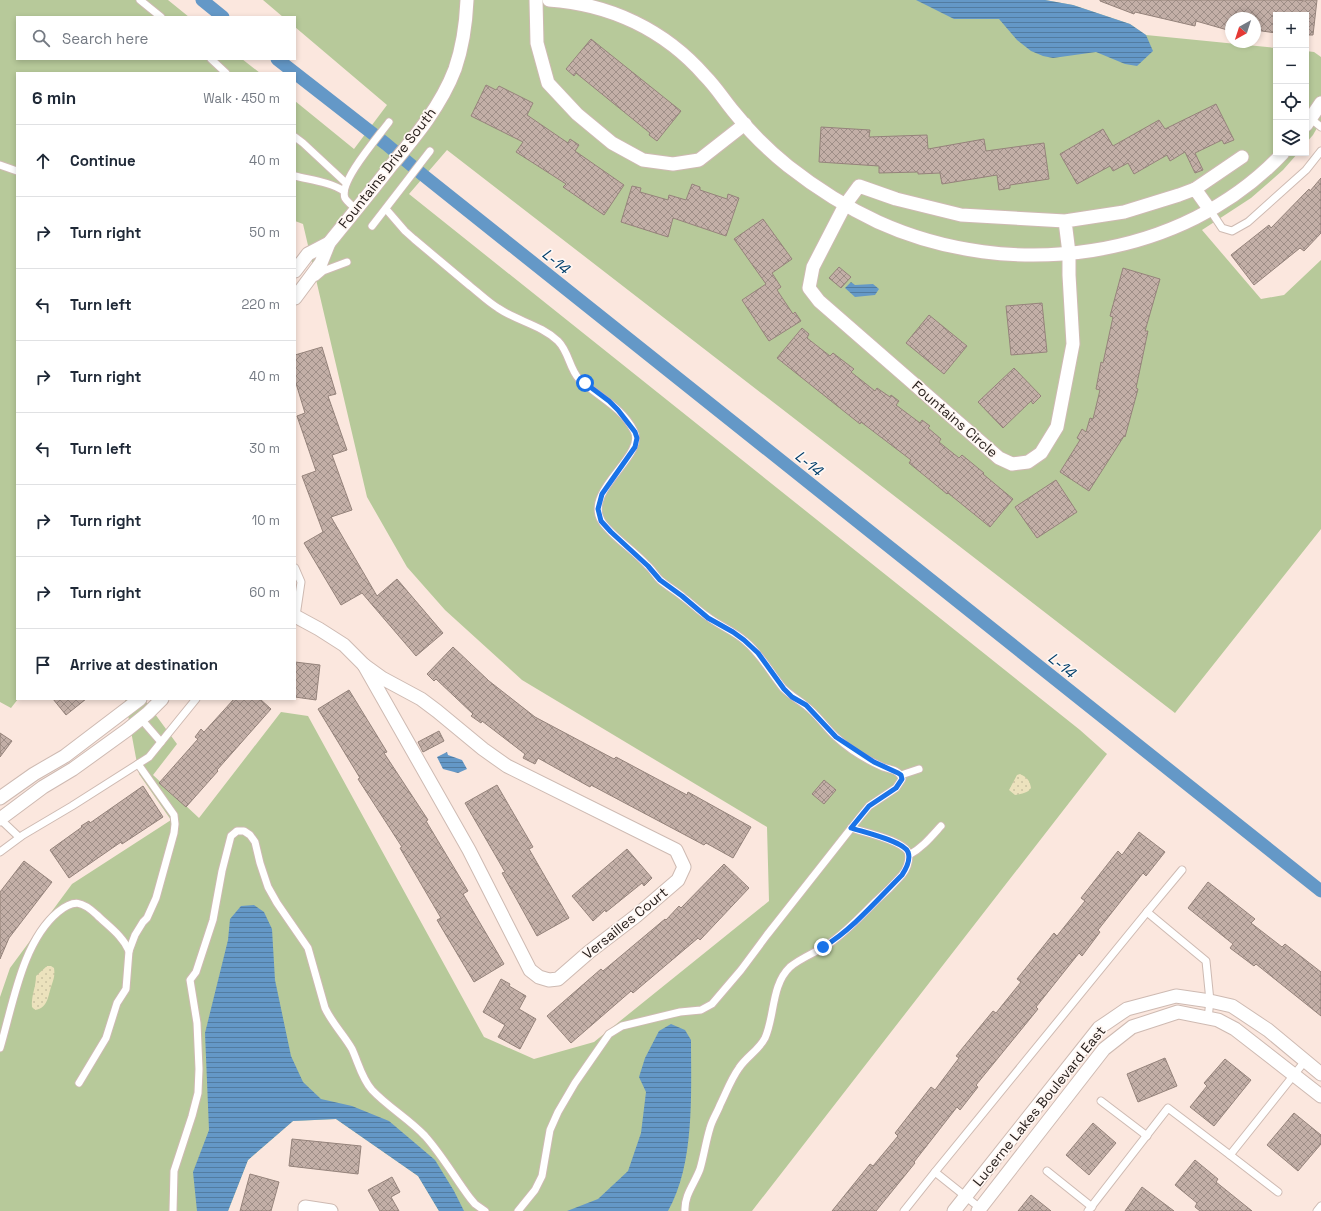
<!DOCTYPE html>
<html lang="en">
<head>
<meta charset="utf-8">
<style>
  :root { --surface:#fff; --page:#f2f2f3; --text:#1f2937; --muted:#747a83; --line:#e0e1e3 }
  body { margin:0; font-family:"Space Grotesk",sans-serif; background:var(--page); color:var(--text) }
  .controls { position:absolute; right:12px; top:12px; display:grid; overflow:hidden; border-radius:0px; box-shadow:0 2px 6px #0003 }
  .controls button { width:36px; height:36px; display:grid; place-items:center; padding:0; border:0; border-bottom:1px solid var(--line); background:var(--surface); color:var(--text); font:20px sans-serif }
  .compass { position:absolute; left:1225px; top:12px; width:36px; height:36px; border-radius:50%; background:var(--surface); box-shadow:0 2px 6px #0003; rotate:219deg }
  .stop { position:absolute; width:12px; height:12px; margin:-9px; border:3px solid #1a73e8; border-radius:50%; background:#fff }
  .stop.end { background:#1a73e8; border-color:#fff; box-shadow:0 1px 4px #0008 }
  .list { margin:0; padding:0; list-style:none }
  h2 { display:flex; justify-content:space-between; align-items:center; height:52px; margin:0; padding:0 16px; font-size:17px }
  h2 small { font-size:13px; font-weight:400; color:var(--muted) }
  .list li { display:grid; grid-template-columns:26px 1fr auto; gap:12px; align-items:center; box-sizing:border-box; height:72px; padding:0 16px; border-top:1px solid var(--line) }
  .list b { display:block; font-size:15px; white-space:nowrap }
  .list em { font-size:13px; font-style:normal; color:var(--muted) }
  .icon { flex:none; width:22px; height:22px; fill:none; stroke:currentColor; stroke-width:2; stroke-linecap:round; stroke-linejoin:round }
  .map { position:relative; flex:none; width:1321px; height:1211px; overflow:hidden }
  .search { position:absolute; background:var(--surface); box-shadow:0 2px 6px #0003; left:16px; top:16px; width:280px; height:44px; display:flex; align-items:center; gap:10px; box-sizing:border-box; padding:0 14px; border-radius:0px; color:var(--muted); font-size:15px }
  .panel { position:absolute; background:var(--surface); box-shadow:0 2px 6px #0003; left:16px; top:72px; width:280px; height:628px; border-radius:0px }
  .map>svg:first-child { display:block }
</style>
</head>
<body>
<div class="map">
<svg width="1321" height="1211" viewBox="0 0 1321 1211">
  <defs>
    <pattern id="sand-dots" width="8" height="8" patternUnits="userSpaceOnUse"><rect width="8" height="8" fill="#ece2bd"/><path d="M2 2h.1M6 6h.1" fill="none" stroke="#cac2a2" stroke-width="1.8" stroke-linecap="round"/></pattern>
    <pattern id="water-rules" width="6" height="5" patternUnits="userSpaceOnUse"><rect width="6" height="5" fill="#6498c7"/><path d="M0 2.5h6" fill="none" stroke="#527ca1"/></pattern>
    <pattern id="building-cross-hatch" width="8" height="8" patternUnits="userSpaceOnUse"><rect width="8" height="8" fill="#c3afa7"/><path d="M0 0l8 8M0 8l8-8" fill="none" stroke="#9e8e87"/></pattern>
  </defs>
  <rect width="100%" height="100%" fill="#fbe7de"/>
  <g fill="#b7c99a">
    <path d="M0,0H168L189,17H17V59H242L260,73H17V699H18L11,708L0,702Z"/>
    <path d="M263,0H1045L1073,5L1130,24L1146,35L1276,48V153H1298L1283,170L1251,198L1202,230L1261,299L1284,295L1321,260V529L1175,713L447,150L409,194L1080,730L1107,754L752,1211H439L418,1176L336,1119L293,1121L248,1160L228,1211H0V997L10,968L72,884L171,820L139,774L125,699H144L177,744L153,775L199,818L281,712L308,716L484,1037L534,1059L594,1042L769,901L767,827L522,680L445,610L407,567L367,497L303,224L295,221V101L354,149L387,105L295,27V17H283Z"/>
    <path d="M1306,51L1314,52L1321,57V121L1313,135L1306,143Z"/>
  </g>
  <g fill="url(#sand-dots)">
    <path d="M1020,774C1027,777 1030,781 1031,788C1028,793 1021,794 1015,795L1009,790L1017,775Z"/>
    <path d="M47,966H51L54,968C55,975 54,978 52,984C48,994 49,1008 35,1010L32,1007C31,996 36,987 36,976Z"/>
  </g>
  <g fill="url(#water-rules)">
    <path d="M916,0H1045L1073,5L1130,24L1146,35L1153,51L1137,66L1125,64L1096,52L1053,58L1043,56L1031,51L1017,40L999,19H954Z"/>
    <path d="M851,282L855,285L873,284L879,289L875,295L855,297L845,288Z"/>
    <path d="M447,752L448,755L462,760L467,769L458,773L443,769L437,757Z"/>
    <path d="M254,905L264,912L272,929L275,980L291,1056L303,1082L321,1099L352,1106L389,1121L435,1160L454,1191L464,1211H439L418,1176L336,1119L293,1121L248,1160L228,1211H197L193,1172L209,1130L205,1033L228,940L230,919L241,906Z"/>
    <path d="M671,1024L685,1030L691,1040C691,1093 695,1164 668,1211H567L598,1199L628,1171L641,1133L646,1092L639,1077L645,1058L659,1031Z"/>
  </g>
  <g fill="none" stroke-linecap="round" stroke-linejoin="round">
    <g stroke="#6498c7" stroke-width="13">
      <path d="M202,0L223,17"/>
      <path d="M277,59L386,144L423,175L1321,891"/>
    </g>
  </g>
  <g fill="url(#building-cross-hatch)" stroke="#95837b">
    <path d="M1100,0H1296L1306,1V0H1317L1313,35H1306V15H1276V33L1255,30V18H1231V31L1196,21L1195,26L1135,12L1134,14L1100,1Z"/>
    <path d="M591,39L681,111L657,141L649,135L650,133L576,73L574,76L566,69Z"/>
    <path d="M486,85L496,90L499,86L533,103L527,115L568,143L570,139L579,145L575,151L624,185L604,215L563,187L566,184L516,152L523,142L471,116Z"/>
    <path d="M1216,104L1234,140L1224,144L1222,140L1195,153L1203,170L1195,173L1185,152L1170,161L1167,155L1134,174L1128,163L1113,171L1110,166L1077,184L1060,154L1103,129L1113,146L1159,120L1165,129Z"/>
    <path d="M821,127L870,130L869,137L927,135L928,149L984,139L986,151L1044,143L1049,179L1010,185V188L999,190L997,175L942,184L940,173L918,174V172L879,173V166L819,162Z"/>
    <path d="M1321,178V233L1304,251L1300,248L1254,285L1231,255L1269,225L1271,228L1309,189L1310,191Z"/>
    <path d="M692,184L700,187V190L727,199L728,194L739,198L726,236L673,218L668,237L621,222L632,186L641,188L640,192L668,200L669,195L686,200Z"/>
    <path d="M763,219L792,259L772,273L781,287L777,290L793,314L795,312L801,321L769,341L742,300L766,284L734,239Z"/>
    <path d="M839,267L851,277L841,288L829,278Z"/>
    <path d="M1123,268L1160,279L1145,331H1148L1136,388L1138,389L1125,437L1124,436L1089,491L1060,472L1080,440L1077,438L1082,429L1086,432L1090,418L1093,419L1100,390L1096,389L1099,373L1101,362L1103,363L1113,317L1110,316Z"/>
    <path d="M1042,303L1047,352L1011,355L1006,306Z"/>
    <path d="M929,315L967,346L944,374L906,343Z"/>
    <path d="M802,328L809,334L807,338L830,356L833,353L846,363L854,369L851,372L875,391L877,388L890,397L891,395L899,401L896,405L920,423L922,420L930,426L928,428L941,439L939,442L959,458L962,455L984,473L983,474L1013,499L990,527L948,493L947,494L909,463L911,460L861,422L860,424L777,358Z"/>
    <path d="M322,347L336,394L328,396L347,450L332,455L352,510L331,517L377,596L397,579L443,633L416,656L362,593L341,605L304,543L323,532L302,476L316,471L297,416L305,413L295,380V355Z"/>
    <path d="M1014,368L1041,396L1033,404L1031,401L1003,428L978,402Z"/>
    <path d="M1056,480L1077,512L1037,538L1015,507Z"/>
    <path d="M453,647L489,681L535,717L614,759L616,757L687,795L688,792L751,827L733,858L706,843L704,845L591,785L590,787L538,758L535,764L523,758L525,754L482,721L481,723L471,716L473,714L436,679L434,681L427,674Z"/>
    <path d="M295,662L320,665L316,700L295,697Z"/>
    <path d="M349,690L387,752L384,753L428,820L426,821L468,891L463,894L504,964L474,982L437,920L441,918L400,848L402,847L358,779L360,778L318,709Z"/>
    <path d="M53,699H86L66,715Z"/>
    <path d="M234,699H260L271,709L217,770L218,771L186,807L159,783L198,739L195,737L201,729L204,732Z"/>
    <path d="M439,731L444,741L423,752L418,742Z"/>
    <path d="M0,733L12,741L0,757Z"/>
    <path d="M824,780L836,790L824,804L812,794Z"/>
    <path d="M497,785L533,847L529,849L569,918L537,936L502,873L505,872L465,803Z"/>
    <path d="M143,786L163,817L122,844L121,842L69,878L50,850L82,827L81,826L89,821L90,823Z"/>
    <path d="M1139,832L1165,852L1146,876L1143,873L1098,930L1100,932L1082,956L1079,953L1036,1007L1038,1009L976,1085L978,1087L960,1110L957,1107L914,1162L915,1163L876,1211H832L870,1164L873,1166L898,1136L895,1133L931,1087L935,1090L959,1058L956,1056L993,1011L996,1013L1021,982L1017,979L1054,933L1057,936L1085,901L1081,898L1118,851L1122,855Z"/>
    <path d="M627,849L652,878L644,886L642,883L606,912L605,910L593,921L572,896Z"/>
    <path d="M24,861L52,882L9,938L0,959V892Z"/>
    <path d="M724,864L749,888L700,940L698,938L633,993L631,991L571,1043L547,1016L601,969L603,971L665,919L666,920L679,906L681,908Z"/>
    <path d="M1208,882L1255,919L1251,923L1282,947L1285,944L1321,972V1016L1256,964L1254,966L1230,948L1233,944L1188,908Z"/>
    <path d="M501,979L510,984L509,986L526,996L519,1009L536,1019L520,1049L498,1037L505,1025L483,1012Z"/>
    <path d="M1165,1058L1177,1086L1138,1102L1127,1074Z"/>
    <path d="M1225,1059L1251,1080L1214,1126L1190,1107L1207,1086L1204,1083Z"/>
    <path d="M1294,1113L1321,1135V1144L1298,1171L1267,1145Z"/>
    <path d="M1093,1123L1116,1143L1089,1175L1066,1155Z"/>
    <path d="M292,1139L361,1146L358,1174L289,1166Z"/>
    <path d="M1195,1160L1218,1179L1216,1182L1252,1211H1200L1195,1207L1197,1203L1175,1185Z"/>
    <path d="M250,1174L279,1182L271,1211H240Z"/>
    <path d="M392,1177L400,1192L391,1197L399,1211H380L368,1190Z"/>
    <path d="M1142,1187L1174,1211H1125Z"/>
    <path d="M1031,1195L1051,1211H1018Z"/>
  </g>
  <g fill="none" stroke-linecap="round" stroke-linejoin="round">
    <g stroke="#cebab2" stroke-width="9">
      <g id="service">
        <path d="M140,0L161,17"/>
        <path d="M211,59L226,73"/>
        <path d="M1311,119L1321,127"/>
        <path d="M295,137L303,143L346,183"/>
        <path d="M0,165L17,171"/>
        <path d="M295,176C311,180 330,182 344,191"/>
        <path d="M356,209C353,206 347,202 345,198C338,182 379,136 389,122"/>
        <path d="M386,209L405,231L414,239C433,255 451,270 470,286C479,293 488,302 498,308C517,321 541,325 558,341C569,352 569,368 579,379C598,397 621,406 634,431C647,455 584,490 601,520C603,524 608,529 611,532C623,544 636,553 647,565C652,569 655,575 660,580C667,586 676,591 683,597C691,603 699,611 708,617C720,626 734,631 745,641C761,654 770,672 783,688C790,695 797,699 805,705C817,714 825,727 836,737C849,749 867,760 883,767C891,770 900,770 902,779L896,788L869,806L860,817L767,935L741,970L712,1004L701,1010L680,1012L622,1026L609,1034L575,1083L558,1112L550,1130L542,1176L535,1190L518,1211"/>
        <path d="M1210,210L1222,228L1232,231L1248,222L1306,170L1321,151"/>
        <path d="M372,226L430,151"/>
        <path d="M316,277L323,271L347,262"/>
        <path d="M295,568L301,582L296,616L295,617"/>
        <path d="M141,719L161,742"/>
        <path d="M901,775L919,769"/>
        <path d="M0,819L19,837"/>
        <path d="M0,852L23,835L72,806L149,757L196,699"/>
        <path d="M909,855C922,848 931,837 941,826"/>
        <path d="M1147,912L1206,961L1210,1001L1208,1018"/>
        <path d="M0,1048C13,1005 22,942 58,912C74,899 82,901 97,915C108,926 123,936 129,951"/>
        <path d="M79,1083L106,1038L117,1003L126,989L129,951L135,935L143,922L147,918L156,898L174,833L175,824L174,815L138,764"/>
        <path d="M1101,1101L1147,1136"/>
        <path d="M1047,1171L1092,1207"/>
        <path d="M935,1172L1147,912L1182,870"/>
        <path d="M1278,1192L1230,1155L1305,1061"/>
        <path d="M173,1211L174,1171L192,1116L198,1093L199,1069L197,1023L190,980L196,972L213,920L222,871L231,836L237,831H244L250,835L255,842L260,863L268,887L277,903L308,948L325,1008C332,1023 344,1035 352,1049C358,1062 362,1079 372,1090C388,1107 409,1119 425,1136C442,1155 455,1178 470,1198L475,1204L485,1211"/>
        <path d="M685,1211C684,1195 695,1183 700,1169C704,1155 706,1141 710,1128C712,1120 717,1113 720,1105C726,1093 731,1079 739,1068C746,1057 759,1050 765,1038C775,1016 771,985 790,967C803,956 821,951 834,940C849,929 863,914 876,901C885,893 894,884 902,875C906,870 909,862 909,855C908,841 863,832 851,828"/>
        <path d="M904,1211L935,1172L980,1208"/>
        <path d="M1088,1211L1168,1108L1230,1155"/>
        <path d="M1317,1211L1321,1206"/>
      </g>
    </g>
    <g stroke="#cebab2" stroke-width="15">
      <g id="minor">
        <path d="M536,0L537,43L548,83L577,114L612,143L643,160L673,164L699,160L745,124"/>
        <path d="M549,0C610,4 665,30 705,76C716,87 724,100 734,112C750,132 768,150 788,166C816,188 846,207 878,222C1010,282 1182,261 1283,153"/>
        <path d="M1306,125L1321,103"/>
        <path d="M1195,189L1242,157"/>
        <path d="M1065,221L1069,253V275L1073,344L1057,427L1041,453L1028,462L1012,464L999,458L819,301L809,288L813,267L845,205L859,186L896,199L961,215L1065,221L1124,212L1179,195L1195,189L1210,210"/>
        <path d="M295,271L308,254L329,243"/>
        <path d="M295,298L321,263L329,243C349,218 370,193 390,167C415,137 441,106 455,69C463,46 466,23 467,0"/>
        <path d="M295,616L319,629L344,645L364,665"/>
        <path d="M364,665L382,678L421,699L437,711L483,749L507,766L676,850L684,867L678,880L636,916L589,952L558,979L549,980L539,977L530,970L469,850Z"/>
        <path d="M0,798L34,774L65,756L140,699"/>
        <path d="M0,819L43,787L73,769L127,730L148,713L162,699"/>
        <path d="M305,1211V1207L331,1211"/>
        <path d="M954,1211L1099,1028L1127,1009L1176,996L1210,1001L1232,1006L1268,1030L1321,1074"/>
        <path d="M978,1211L1104,1049L1132,1027L1178,1012L1218,1020L1235,1029L1321,1096"/>
      </g>
    </g>
    <use href="#service" stroke="#fff" stroke-width="7"/>
    <use href="#minor" stroke="#fff" stroke-width="13"/>
  </g>
  <g fill="none" stroke-linecap="round" stroke-linejoin="round">
    <path stroke="#1a73e8" stroke-width="5" d="M585,383L609,401L618,410L635,432L637,438L635,447L602,494L598,509L601,521L611,532L648,566L660,580L682,596L708,618L733,632L744,640L758,653L784,689L792,697L806,705L836,737L874,762L898,773L901,775L902,779L896,788L869,806L851,828C863,832 903,841 908,852C911,860 906,869 902,875C878,899 852,930 823,947"/>
  </g>
  <g text-anchor="middle" dominant-baseline="central" stroke-width="3.5" stroke-linejoin="round" paint-order="stroke">
    <g font-size="14" fill="#28201d" stroke="#fff7f3">
      <text transform="translate(387 168) rotate(-52)">Fountains Drive South</text>
      <text transform="translate(955 419) rotate(41)">Fountains Circle</text>
      <text transform="translate(625 923) rotate(-39)">Versailles Court</text>
      <text transform="translate(1039 1106) rotate(-51)">Lucerne Lakes Boulevard East</text>
    </g>
    <g font-size="15" font-style="italic" fill="#003f6c" stroke="#fff7f3">
      <text transform="translate(556 261) rotate(39)">L-14</text>
      <text transform="translate(809 463) rotate(39)">L-14</text>
      <text transform="translate(1062 665) rotate(39)">L-14</text>
    </g>
  </g>
</svg>
<div class="controls">
<button>+</button>
<button>−</button>
<button><svg class="icon" aria-label="locate" viewBox="0 0 24 24"><circle cx="12" cy="12" r="6"/><path d="M12 2v4M12 18v4M2 12h4M18 12h4"/></svg></button>
<button><svg class="icon" aria-label="layers" viewBox="0 0 24 24"><path d="M12 4l9 5-9 5-9-5zM3 14l9 5 9-5"/></svg></button>
</div>
<svg class="compass" viewBox="-18 -18 36 36"><path d="M0-13l5 13h-10z" fill="#e53935"/><path d="M0 13l5-13h-10z" fill="#747a83"/></svg>
<div class="stop" style="left:585px;top:383px"></div>
<div class="stop end" style="left:823px;top:947px"></div>
<div class="search"><svg class="icon" aria-label="search" viewBox="0 0 24 24"><circle cx="10" cy="10" r="6"/><path d="M15 15l6 6"/></svg>Search here</div>
<section class="panel">
<h2>6 min<small>Walk · 450 m</small></h2>
<ul class="list">
<li><svg class="icon" aria-label="ahead" viewBox="0 0 24 24"><path d="M12 20V5M6 11l6-6 6 6"/></svg><div><b>Continue</b></div><em>40 m</em></li>
<li><svg class="icon" aria-label="right" viewBox="0 0 24 24"><path d="M7 20v-9h11M14 6l5 5-5 5"/></svg><div><b>Turn right</b></div><em>50 m</em></li>
<li><svg class="icon" aria-label="left" viewBox="0 0 24 24"><path d="M17 20v-9H6M10 6l-5 5 5 5"/></svg><div><b>Turn left</b></div><em>220 m</em></li>
<li><svg class="icon" aria-label="right" viewBox="0 0 24 24"><path d="M7 20v-9h11M14 6l5 5-5 5"/></svg><div><b>Turn right</b></div><em>40 m</em></li>
<li><svg class="icon" aria-label="left" viewBox="0 0 24 24"><path d="M17 20v-9H6M10 6l-5 5 5 5"/></svg><div><b>Turn left</b></div><em>30 m</em></li>
<li><svg class="icon" aria-label="right" viewBox="0 0 24 24"><path d="M7 20v-9h11M14 6l5 5-5 5"/></svg><div><b>Turn right</b></div><em>10 m</em></li>
<li><svg class="icon" aria-label="right" viewBox="0 0 24 24"><path d="M7 20v-9h11M14 6l5 5-5 5"/></svg><div><b>Turn right</b></div><em>60 m</em></li>
<li><svg class="icon" aria-label="arrive" viewBox="0 0 24 24"><path d="M6 21V4h12l-3 4 3 4H6"/></svg><div><b>Arrive at destination</b></div></li>
</ul>
</section>
</div>
</body>
</html>
